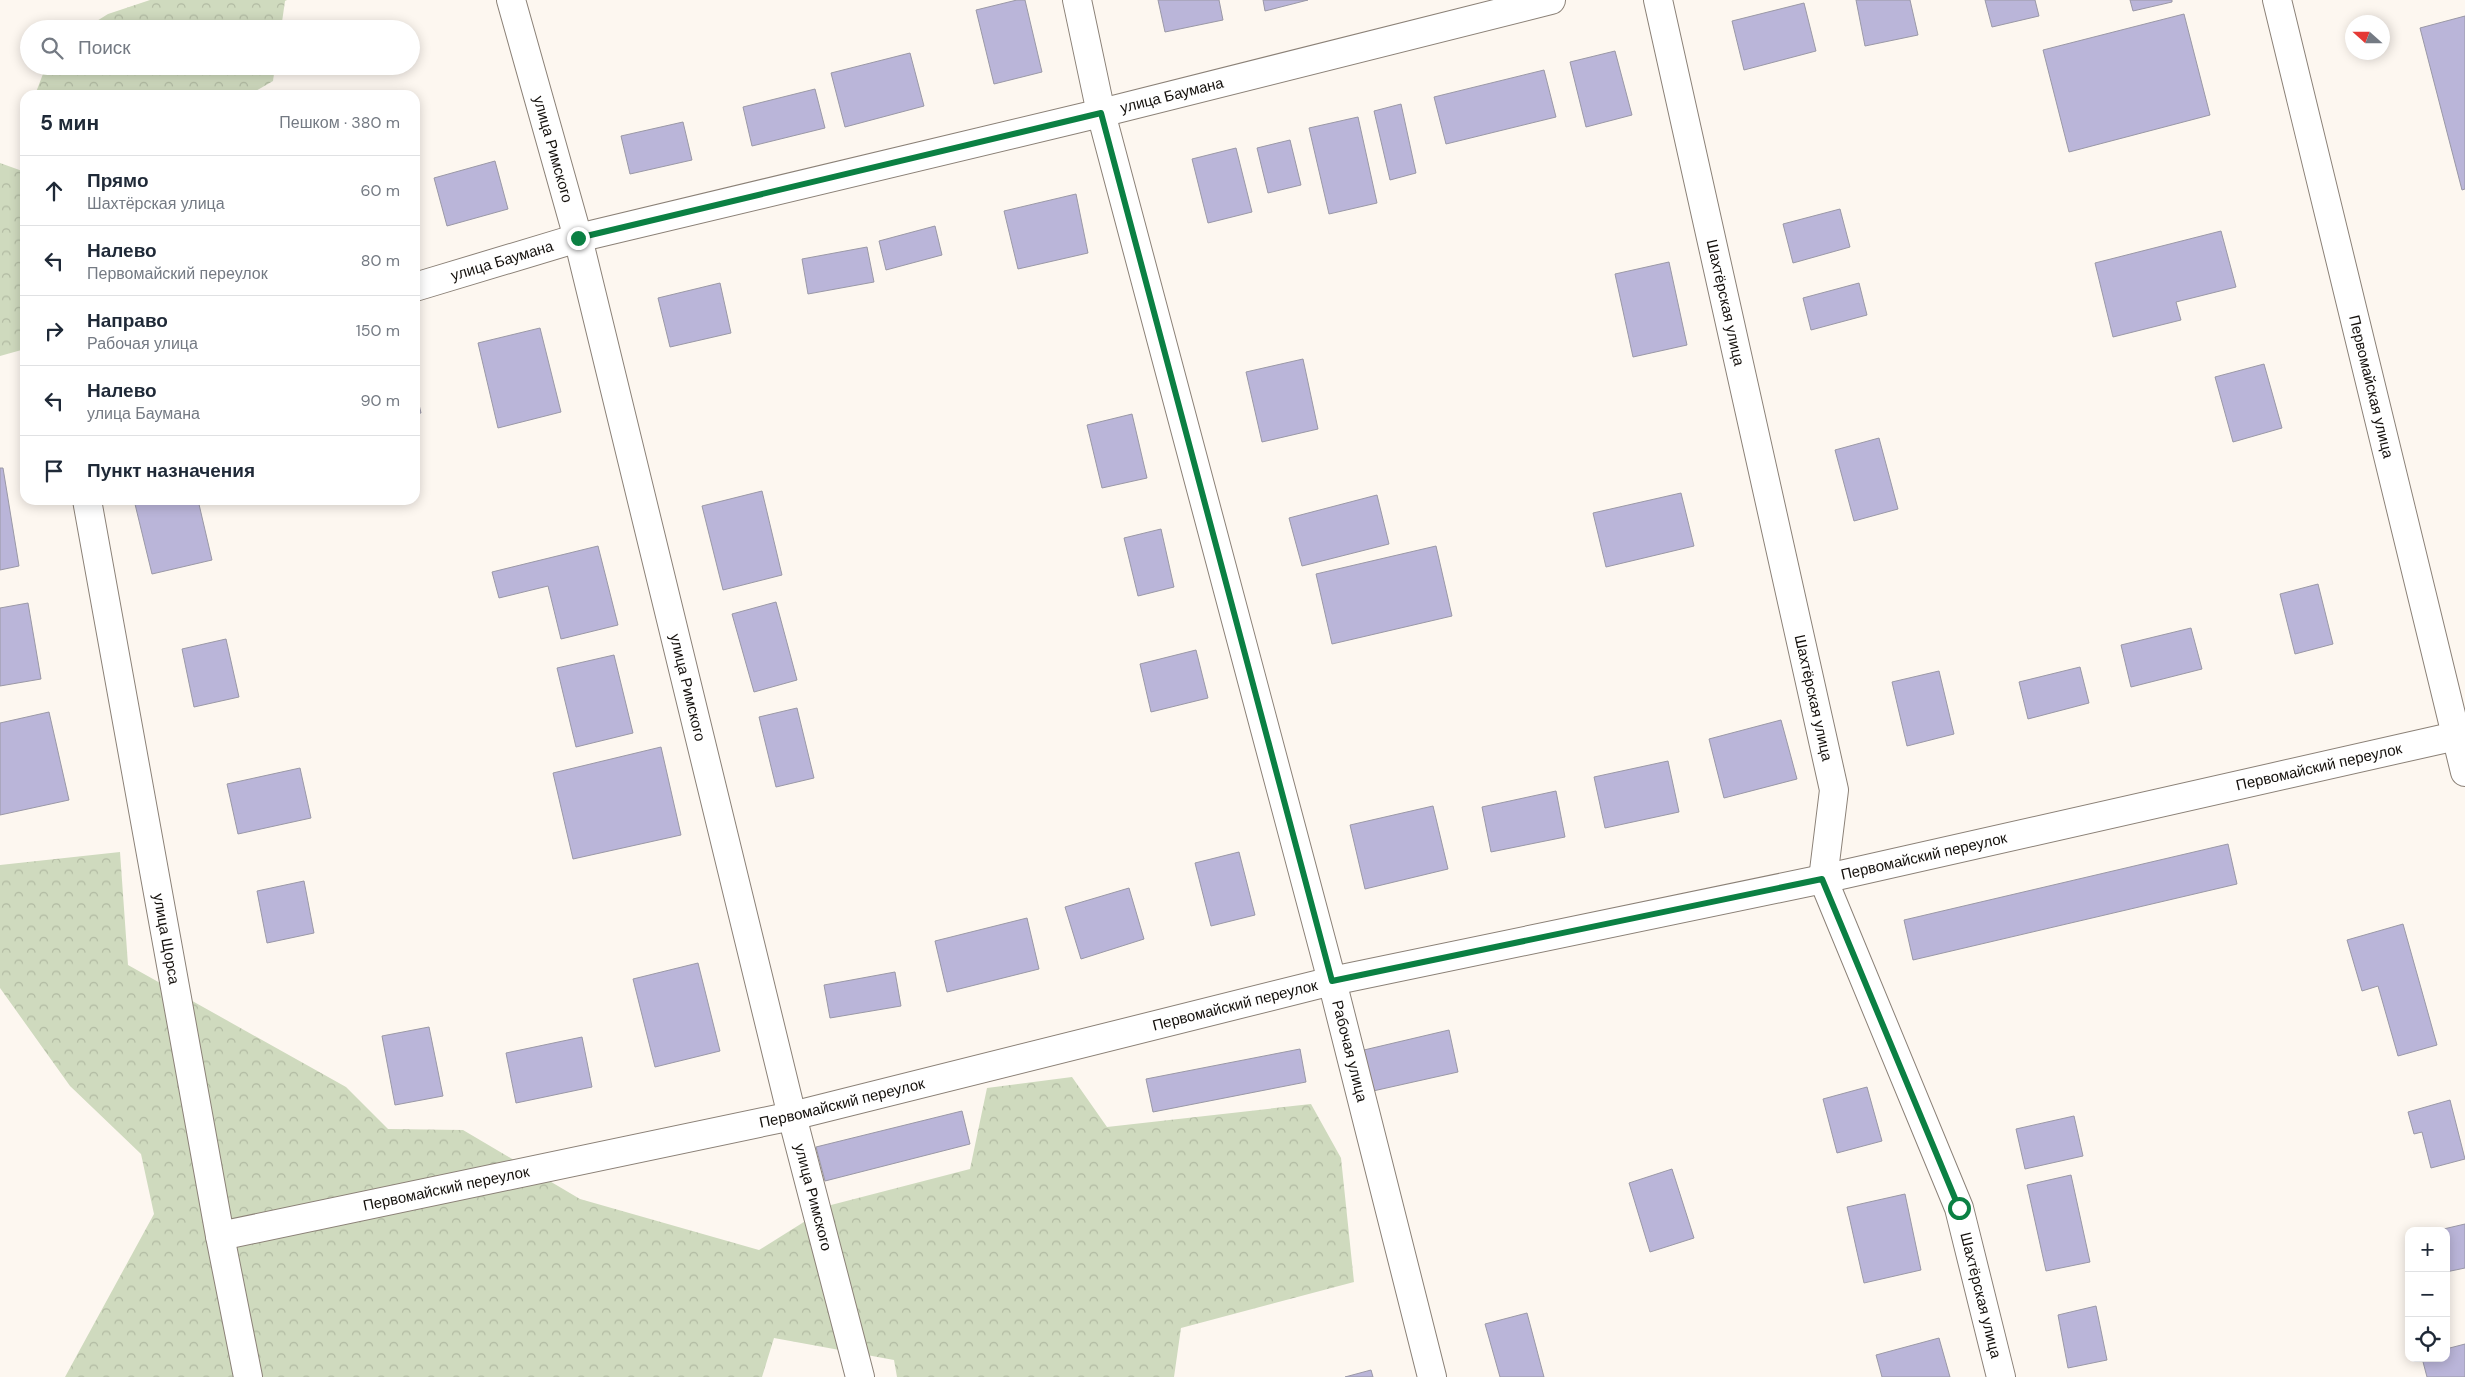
<!DOCTYPE html>
<html lang="ru">
<head>
<meta charset="utf-8">
<style>
  :root { --surface:#fff; --page:#f6f6f7; --text:#1f2937; --muted:#747a83; --line:#e0e1e3 }
  body { margin:0; font-family:"DM Sans",sans-serif; background:var(--page); color:var(--text) }
  .controls { position:absolute; right:15px; bottom:15px; display:grid; overflow:hidden; border-radius:10px; box-shadow:0 2px 12px #0003 }
  .controls button { width:45px; height:45px; display:grid; place-items:center; padding:0; border:0; border-bottom:1px solid var(--line); background:var(--surface); color:var(--text); font:25px sans-serif }
  .compass { position:absolute; left:2345px; top:15px; width:45px; height:45px; border-radius:50%; background:var(--surface); box-shadow:0 2px 12px #0003; rotate:291deg }
  .stop { position:absolute; width:15px; height:15px; margin:-11px; border:4px solid #0b8043; border-radius:50%; background:#fff }
  .stop.end { background:#0b8043; border-color:#fff; box-shadow:0 1px 5px #0008 }
  .list { margin:0; padding:0; list-style:none }
  h2 { display:flex; justify-content:space-between; align-items:center; height:65px; margin:0; padding:0 20px; font-size:21px }
  h2 small { font-size:16px; font-weight:400; color:var(--muted) }
  .list li { display:grid; grid-template-columns:32px 1fr auto; gap:15px; align-items:center; box-sizing:border-box; height:70px; padding:0 20px; border-top:1px solid var(--line) }
  .list b { display:block; font-size:19px; white-space:nowrap }
  .list p { margin:0; font-size:16px; white-space:nowrap; color:var(--muted) }
  .list em { font-size:16px; font-style:normal; color:var(--muted) }
  .icon { flex:none; width:28px; height:28px; fill:none; stroke:currentColor; stroke-width:2; stroke-linecap:round; stroke-linejoin:round }
  .map { position:relative; flex:none; width:2465px; height:1377px; overflow:hidden }
  .search { position:absolute; background:var(--surface); box-shadow:0 2px 12px #0003; left:20px; top:20px; width:400px; height:55px; display:flex; align-items:center; gap:12px; box-sizing:border-box; padding:0 18px; border-radius:28px; color:var(--muted); font-size:19px }
  .panel { position:absolute; background:var(--surface); box-shadow:0 2px 12px #0003; left:20px; top:90px; width:400px; height:415px; border-radius:15px }
  .map>svg:first-child { display:block }
</style>
</head>
<body>
<div class="map">
<svg width="2465" height="1377" viewBox="0 0 2465 1377">
  <defs>
    <pattern id="forest-crowns" width="20" height="18" patternUnits="userSpaceOnUse" patternTransform="scale(1.25)"><rect width="20" height="18" fill="#cfdabe"/><path d="M2 6a3 3 0 1 1 6 0M12 15a3 3 0 1 1 6 0" fill="none" stroke="#b1baa2"/></pattern>
  </defs>
  <rect width="100%" height="100%" fill="#fdf7f0"/>
  <g fill="url(#forest-crowns)">
    <path d="M150,0H287L285,1L281,29H84L108,14Z"/>
    <path d="M46,66H275L273,81L249,95H35Z"/>
    <path d="M0,163L25,172V349L0,356Z"/>
    <path d="M120,852L128,965L346,1087L388,1129L463,1130L580,1199L759,1250L831,1205L970,1169L987,1088L1072,1077L1107,1127L1311,1104L1341,1158L1354,1282L1181,1328L1174,1377H897L894,1360L774,1338L762,1377H65L154,1214L141,1154L70,1086L0,988V865Z"/>
  </g>
  <g fill="#bab5d9" stroke="#9a98a6">
    <path d="M1017,0H1025L1042,72L994,84L976,10Z"/>
    <path d="M1158,0H1219L1223,20L1165,32Z"/>
    <path d="M1263,0H1308L1265,11Z"/>
    <path d="M1856,0H1910L1918,35L1865,46Z"/>
    <path d="M1985,0H2035L2039,16L1992,27Z"/>
    <path d="M2130,0H2172V2L2133,11Z"/>
    <path d="M1804,3L1816,51L1744,70L1732,21Z"/>
    <path d="M2184,14L2210,115L2069,152L2043,50Z"/>
    <path d="M2465,16V189L2462,190L2420,28Z"/>
    <path d="M1615,51L1632,115L1586,127L1570,62Z"/>
    <path d="M910,53L924,106L845,127L831,73Z"/>
    <path d="M1544,70L1556,117L1446,144L1434,97Z"/>
    <path d="M815,89L825,128L752,146L743,107Z"/>
    <path d="M1401,104L1416,173L1390,180L1374,111Z"/>
    <path d="M1358,117L1377,203L1329,214L1309,128Z"/>
    <path d="M683,122L692,160L630,174L621,136Z"/>
    <path d="M1290,140L1301,185L1268,193L1257,148Z"/>
    <path d="M1236,148L1252,212L1208,223L1192,159Z"/>
    <path d="M495,161L508,209L447,226L434,178Z"/>
    <path d="M1076,194L1088,253L1018,269L1004,211Z"/>
    <path d="M1840,209L1850,247L1793,263L1783,224Z"/>
    <path d="M935,226L942,255L886,270L879,241Z"/>
    <path d="M2221,231L2236,287L2176,302L2181,320L2113,337L2095,263Z"/>
    <path d="M867,247L874,282L808,294L802,259Z"/>
    <path d="M1669,262L1687,345L1633,357L1615,274Z"/>
    <path d="M720,283L731,333L670,347L658,298Z"/>
    <path d="M1859,283L1867,315L1811,330L1803,298Z"/>
    <path d="M540,328L561,412L498,428L478,343Z"/>
    <path d="M1303,359L1318,429L1262,442L1246,372Z"/>
    <path d="M2264,364L2282,428L2233,442L2215,377Z"/>
    <path d="M415,387L421,413L415,414Z"/>
    <path d="M1132,414L1147,478L1102,488L1087,425Z"/>
    <path d="M1879,438L1898,509L1854,521L1835,450Z"/>
    <path d="M0,468H3L19,566L0,570Z"/>
    <path d="M762,491L782,575L723,590L702,506Z"/>
    <path d="M1681,493L1694,546L1606,567L1593,513Z"/>
    <path d="M1377,495L1389,544L1302,566L1289,518Z"/>
    <path d="M134,500H198L212,560L152,574Z"/>
    <path d="M1161,529L1174,587L1138,596L1124,538Z"/>
    <path d="M598,546L618,625L561,639L548,586L499,598L492,572Z"/>
    <path d="M1436,546L1452,616L1332,644L1316,574Z"/>
    <path d="M2318,584L2333,644L2295,654L2280,594Z"/>
    <path d="M776,602L797,680L754,692L732,614Z"/>
    <path d="M28,603L41,679L0,686V608Z"/>
    <path d="M2191,628L2202,669L2131,687L2121,645Z"/>
    <path d="M226,639L239,697L194,707L182,649Z"/>
    <path d="M1196,650L1208,698L1151,712L1140,664Z"/>
    <path d="M614,655L633,733L576,747L557,668Z"/>
    <path d="M2080,667L2089,703L2028,719L2019,682Z"/>
    <path d="M1939,671L1954,734L1907,746L1892,682Z"/>
    <path d="M797,708L814,778L776,787L759,717Z"/>
    <path d="M49,712L69,800L0,815V723Z"/>
    <path d="M1781,720L1797,779L1724,798L1709,739Z"/>
    <path d="M661,747L681,835L573,859L553,773Z"/>
    <path d="M1668,761L1679,812L1605,828L1594,777Z"/>
    <path d="M300,768L311,818L238,834L227,784Z"/>
    <path d="M1556,791L1565,837L1491,852L1482,807Z"/>
    <path d="M1433,806L1448,869L1365,889L1350,825Z"/>
    <path d="M2228,844L2237,884L1913,960L1904,920Z"/>
    <path d="M1239,852L1255,915L1211,926L1195,863Z"/>
    <path d="M304,881L314,933L267,943L257,891Z"/>
    <path d="M1129,888L1144,939L1081,959L1065,907Z"/>
    <path d="M1027,918L1039,969L947,992L935,941Z"/>
    <path d="M2403,924L2437,1045L2398,1056L2378,986L2362,991L2347,940Z"/>
    <path d="M698,963L720,1051L655,1067L633,979Z"/>
    <path d="M895,972L901,1006L830,1018L824,985Z"/>
    <path d="M429,1027L443,1096L395,1105L382,1036Z"/>
    <path d="M1449,1030L1458,1072L1373,1091L1364,1050Z"/>
    <path d="M582,1037L592,1087L516,1103L506,1053Z"/>
    <path d="M1300,1049L1306,1082L1153,1112L1146,1079Z"/>
    <path d="M1867,1087L1882,1141L1837,1153L1823,1099Z"/>
    <path d="M2450,1100L2465,1159L2431,1168L2422,1132L2414,1134L2408,1112Z"/>
    <path d="M962,1111L970,1144L825,1181L816,1147Z"/>
    <path d="M2074,1116L2083,1156L2025,1169L2016,1129Z"/>
    <path d="M1672,1169L1694,1238L1650,1252L1629,1183Z"/>
    <path d="M2071,1175L2090,1262L2046,1271L2027,1185Z"/>
    <path d="M1905,1194L1921,1270L1864,1283L1847,1207Z"/>
    <path d="M2465,1224V1268L2446,1272V1231H2435Z"/>
    <path d="M2096,1306L2107,1360L2068,1368L2058,1315Z"/>
    <path d="M1527,1313L1544,1377H1500L1485,1324Z"/>
    <path d="M1939,1338L1950,1377H1882L1876,1355Z"/>
    <path d="M2465,1344V1377H2427L2422,1358H2446V1349Z"/>
    <path d="M1371,1370L1373,1377H1345Z"/>
  </g>
  <g fill="none" stroke-linecap="round" stroke-linejoin="round">
    <g stroke="#8b8177" stroke-width="30">
      <g id="minor">
        <path id="s1" d="M511,0L578,238L792,1116L860,1377"/>
        <path id="s2" d="M1077,0L1101,113L1332,981L1432,1377"/>
        <path id="s3" d="M1658,0L1834,790L1823,879L1959,1208L2001,1377"/>
        <path id="s4" d="M2277,0L2465,772"/>
        <path id="s5" d="M415,287L578,238L1101,113L1551,0"/>
        <path id="s6" d="M87,500L220,1236L248,1377"/>
        <path id="s7" d="M220,1236L792,1116L1332,981L1823,879L2456,736"/>
      </g>
    </g>
    <use href="#minor" stroke="#fff" stroke-width="28"/>
  </g>
  <g fill="none" stroke-linecap="round" stroke-linejoin="round">
    <path stroke="#0b8043" stroke-width="6" d="M578,238L1101,113L1332,981L1822,879L1959,1208"/>
  </g>
  <g text-anchor="middle" dominant-baseline="central" stroke-width="5" stroke-linejoin="round" paint-order="stroke">
    <g font-size="15" fill="#14100c" stroke="#fff">
      <text stroke="none"><textPath href="#s5" startOffset="781">улица Баумана</textPath></text>
      <text stroke="none"><textPath href="#s1" startOffset="155">улица Римского</textPath></text>
      <text stroke="none"><textPath href="#s5" startOffset="91">улица Баумана</textPath></text>
      <text stroke="none"><textPath href="#s3" startOffset="310">Шахтёрская улица</textPath></text>
      <text stroke="none"><textPath href="#s4" startOffset="398">Первомайская улица</textPath></text>
      <text stroke="none"><textPath href="#s1" startOffset="710">улица Римского</textPath></text>
      <text stroke="none"><textPath href="#s3" startOffset="715">Шахтёрская улица</textPath></text>
      <text stroke="none"><textPath href="#s7" startOffset="2151">Первомайский переулок</textPath></text>
      <text stroke="none"><textPath href="#s7" startOffset="1746">Первомайский переулок</textPath></text>
      <text stroke="none"><textPath href="#s6" startOffset="446">улица Щорса</textPath></text>
      <text stroke="none"><textPath href="#s7" startOffset="1041">Первомайский переулок</textPath></text>
      <text stroke="none"><textPath href="#s2" startOffset="1086">Рабочая улица</textPath></text>
      <text stroke="none"><textPath href="#s7" startOffset="636">Первомайский переулок</textPath></text>
      <text stroke="none"><textPath href="#s7" startOffset="231">Первомайский переулок</textPath></text>
      <text stroke="none"><textPath href="#s1" startOffset="1235">улица Римского</textPath></text>
      <text stroke="none"><textPath href="#s3" startOffset="1345">Шахтёрская улица</textPath></text>
    </g>
  </g>
</svg>
<div class="controls">
<button>+</button>
<button>−</button>
<button><svg class="icon" aria-label="locate" viewBox="0 0 24 24"><circle cx="12" cy="12" r="6"/><path d="M12 2v4M12 18v4M2 12h4M18 12h4"/></svg></button>
</div>
<svg class="compass" viewBox="-18 -18 36 36"><path d="M0-13l5 13h-10z" fill="#e53935"/><path d="M0 13l5-13h-10z" fill="#747a83"/></svg>
<div class="stop" style="left:1959px;top:1208px"></div>
<div class="stop end" style="left:578px;top:238px"></div>
<div class="search"><svg class="icon" aria-label="search" viewBox="0 0 24 24"><circle cx="10" cy="10" r="6"/><path d="M15 15l6 6"/></svg>Поиск</div>
<section class="panel">
<h2>5 мин<small>Пешком · 380 m</small></h2>
<ul class="list">
<li><svg class="icon" aria-label="ahead" viewBox="0 0 24 24"><path d="M12 20V5M6 11l6-6 6 6"/></svg><div><b>Прямо</b><p>Шахтёрская улица</p></div><em>60 m</em></li>
<li><svg class="icon" aria-label="left" viewBox="0 0 24 24"><path d="M17 20v-9H6M10 6l-5 5 5 5"/></svg><div><b>Налево</b><p>Первомайский переулок</p></div><em>80 m</em></li>
<li><svg class="icon" aria-label="right" viewBox="0 0 24 24"><path d="M7 20v-9h11M14 6l5 5-5 5"/></svg><div><b>Направо</b><p>Рабочая улица</p></div><em>150 m</em></li>
<li><svg class="icon" aria-label="left" viewBox="0 0 24 24"><path d="M17 20v-9H6M10 6l-5 5 5 5"/></svg><div><b>Налево</b><p>улица Баумана</p></div><em>90 m</em></li>
<li><svg class="icon" aria-label="arrive" viewBox="0 0 24 24"><path d="M6 21V4h12l-3 4 3 4H6"/></svg><div><b>Пункт назначения</b></div></li>
</ul>
</section>
</div>
</body>
</html>
